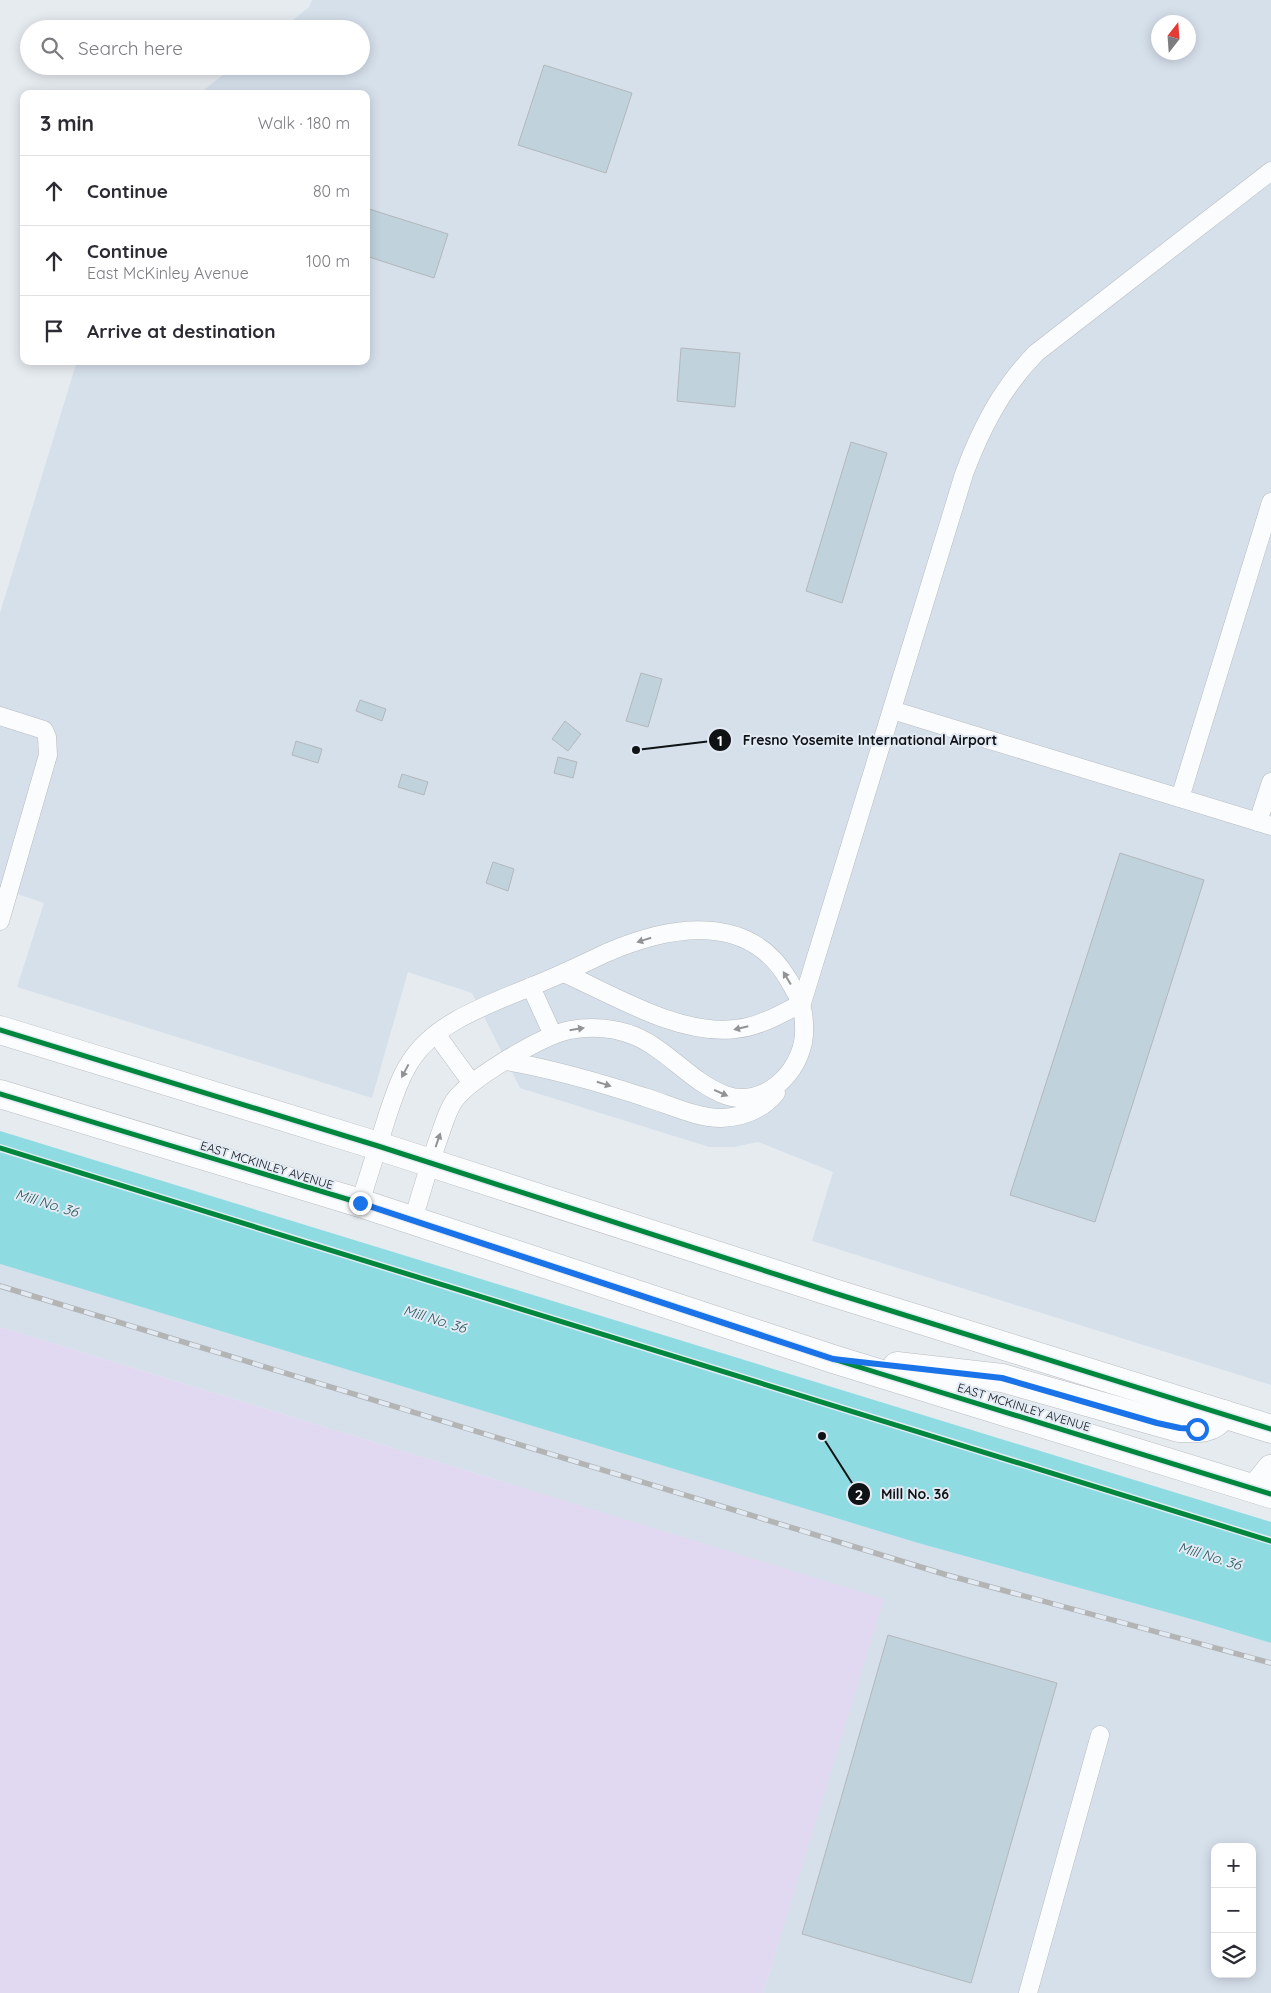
<!DOCTYPE html>
<html lang="en">
<head>
<meta charset="utf-8">
<style>
  :root { --surface:#fff; --page:#f7f7f7; --text:#2b2b33; --muted:#7c7c81; --line:#e1e1e2 }
  body { margin:0; font-family:Quicksand,sans-serif; background:var(--page); color:var(--text) }
  .controls { position:absolute; right:15px; bottom:15px; display:grid; overflow:hidden; border-radius:10px; box-shadow:0 2px 12px #0003 }
  .controls button { width:45px; height:45px; display:grid; place-items:center; padding:0; border:0; border-bottom:1px solid var(--line); background:var(--surface); color:var(--text); font:25px sans-serif }
  .compass { position:absolute; left:1151px; top:15px; width:45px; height:45px; border-radius:50%; background:var(--surface); box-shadow:0 2px 12px #0003; rotate:17deg }
  .stop { position:absolute; width:15px; height:15px; margin:-11px; border:4px solid #1a73e8; border-radius:50%; background:#fff }
  .stop.end { background:#1a73e8; border-color:#fff; box-shadow:0 1px 5px #0008 }
  .list { margin:0; padding:0; list-style:none }
  h2 { display:flex; justify-content:space-between; align-items:center; height:65px; margin:0; padding:0 20px; font-size:21px }
  h2 small { font-size:16px; font-weight:400; color:var(--muted) }
  .list li { display:grid; grid-template-columns:32px 1fr auto; gap:15px; align-items:center; box-sizing:border-box; height:70px; padding:0 20px; border-top:1px solid var(--line) }
  .list b { display:block; font-size:19px; white-space:nowrap }
  .list p { margin:0; font-size:16px; white-space:nowrap; color:var(--muted) }
  .list em { font-size:16px; font-style:normal; color:var(--muted) }
  .icon { flex:none; width:28px; height:28px; fill:none; stroke:currentColor; stroke-width:2; stroke-linecap:round; stroke-linejoin:round }
  .map { position:relative; flex:none; width:1271px; height:1993px; overflow:hidden }
  .search { position:absolute; background:var(--surface); box-shadow:0 2px 12px #0003; left:20px; top:20px; width:350px; height:55px; display:flex; align-items:center; gap:12px; box-sizing:border-box; padding:0 18px; border-radius:28px; color:var(--muted); font-size:19px }
  .panel { position:absolute; background:var(--surface); box-shadow:0 2px 12px #0003; left:20px; top:90px; width:350px; height:275px; border-radius:10px }
  .map>svg:first-child { display:block }
</style>
</head>
<body>
<div class="map">
<svg width="1271" height="1993" viewBox="0 0 1271 1993">
  <rect width="100%" height="100%" fill="#e6ebf0"/>
  <g fill="#d6e0eb" fill-rule="evenodd">
    <path d="M312,0H1271V1385L812,1241L833,1172L758,1142L734,1147H709L520,1088L472,993L408,972L372,1098L17,987L44,903L0,888V613L77,361H366V94H199L234,66H361V29H282L309,7ZM1158,22H1188V52H1158Z"/>
    <path d="M0,1264L918,1543L1198,1621L1271,1643V1993H763L883,1599L0,1327ZM1215,1847H1252V1974H1215Z"/>
  </g>
  <path fill="#e1d9f2" d="M0,1327L884,1599L763,1993H0Z"/>
  <path fill="#8fdbe2" d="M0,1131L1271,1522V1643L1198,1621L918,1543L0,1264Z"/>
  <g fill="#c0d2dc" stroke="#b3b7bb">
    <path d="M544,65L632,93L606,173L518,145Z"/>
    <path d="M366,208L448,234L434,278L366,256Z"/>
    <path d="M681,348L740,353L735,407L677,401Z"/>
    <path d="M851,442L887,453L842,603L806,591Z"/>
    <path d="M641,673L662,679L648,727L626,721Z"/>
    <path d="M360,700L386,709L382,721L356,711Z"/>
    <path d="M565,721L581,734L568,751L552,739Z"/>
    <path d="M296,741L322,749L318,763L292,755Z"/>
    <path d="M558,757L577,762L573,778L554,773Z"/>
    <path d="M402,774L428,782L424,795L398,787Z"/>
    <path d="M1120,853L1204,880L1095,1222L1010,1195Z"/>
    <path d="M493,862L514,869L508,891L486,883Z"/>
    <path d="M888,1635L1057,1683L971,1983L802,1934Z"/>
  </g>
  <g fill="none" stroke-linecap="round" stroke-linejoin="round">
    <g stroke="#b8bcc0" stroke-width="19">
      <g id="service">
        <path d="M892,710L1271,826"/>
        <path d="M0,716L44,730L47,737L48,755L0,921"/>
        <path d="M1180,798L1271,502"/>
        <path d="M1258,822L1271,782"/>
        <path d="M564,973C613,995 680,1036 735,1029C759,1027 781,1014 802,1003L964,474C981,428 1002,388 1036,353L1271,171"/>
        <path d="M531,987L553,1035"/>
        <path d="M436,1034L471,1082"/>
        <path d="M506,1061C553,1069 598,1082 644,1097C668,1104 696,1118 721,1118C742,1117 762,1110 776,1093"/>
        <path d="M360,1203C369,1174 378,1146 387,1117C393,1099 399,1079 410,1062C435,1022 488,1005 530,987C556,977 581,965 606,953C668,926 748,911 788,979C801,1000 805,1010 804,1035C801,1073 763,1109 725,1095C691,1082 668,1050 635,1036C615,1028 591,1026 570,1030C543,1035 469,1079 454,1101C446,1113 443,1127 438,1140C429,1166 421,1193 413,1220"/>
        <path d="M1028,1993L1100,1735"/>
      </g>
    </g>
    <g stroke="#b8bcc0" stroke-width="29">
      <g id="secondary">
        <path d="M0,1030L378,1146L834,1293L1271,1429"/>
        <path d="M0,1094L360,1203L833,1359L1271,1494"/>
        <path d="M897,1366L1002,1378L1179,1428C1198,1429 1212,1430 1224,1414"/>
        <path d="M1255,1489L1271,1469"/>
      </g>
    </g>
    <use href="#service" stroke="#fbfcfd" stroke-width="18"/>
    <use href="#secondary" stroke="#fbfcfd" stroke-width="28"/>
    <g stroke="#b3b4b4" stroke-width="5.5">
      <path id="rail" d="M0,1286L947,1575L1271,1663"/>
    </g>
    <use href="#rail" stroke="#e2eaf4" stroke-width="4" stroke-dasharray="11" stroke-linecap="butt"/>
    <g stroke="#e2eaf4" stroke-width="8">
      <g id="cycleway">
        <path d="M0,1030L378,1146L834,1293L1271,1429"/>
        <path d="M0,1094L360,1203L833,1359L1271,1494"/>
        <path d="M0,1148L1271,1541"/>
      </g>
    </g>
    <use href="#cycleway" stroke="#00873e" stroke-width="5"/>
  </g>
  <defs><path id="oneway-solid" d="M-6-.8H1V-3.2L6.5 0L1 3.2V.8H-6Z" transform="scale(1.25)"/></defs>
  <g fill="#919395">
    <use href="#oneway-solid" transform="translate(644 940) rotate(163)"/>
    <use href="#oneway-solid" transform="translate(787 978) rotate(-121)"/>
    <use href="#oneway-solid" transform="translate(741 1028) rotate(167)"/>
    <use href="#oneway-solid" transform="translate(577 1029) rotate(-9)"/>
    <use href="#oneway-solid" transform="translate(405 1071) rotate(118)"/>
    <use href="#oneway-solid" transform="translate(604 1084) rotate(17)"/>
    <use href="#oneway-solid" transform="translate(721 1093) rotate(24)"/>
    <use href="#oneway-solid" transform="translate(438 1140) rotate(-71)"/>
  </g>
  <g fill="none" stroke-linecap="round" stroke-linejoin="round">
    <path stroke="#1a73e8" stroke-width="6" d="M360,1203L833,1359L1002,1378L1157,1423L1180,1428L1197,1429"/>
  </g>
  <g text-anchor="middle" dominant-baseline="central" stroke-width="4" stroke-linejoin="round" paint-order="stroke">
    <g font-size="12" fill="#101316" stroke="#e2eaf4">
      <text transform="translate(267 1165) rotate(17)">EAST MCKINLEY AVENUE</text>
      <text transform="translate(1024 1407) rotate(17)">EAST MCKINLEY AVENUE</text>
    </g>
    <g font-size="14" font-style="italic" fill="#2b5a5d" stroke="#e2eaf4">
      <text transform="translate(47 1203) rotate(17)">Mill No. 36</text>
      <text transform="translate(435 1319) rotate(17)">Mill No. 36</text>
      <text transform="translate(1210 1556) rotate(17)">Mill No. 36</text>
    </g>
  </g>
  <path fill="none" stroke="#101316" stroke-width="2" d="M636 750L720 740M822 1436L859 1494"/>
  <g fill="#101316" stroke="#e2eaf4" stroke-width="2">
    <circle cx="636" cy="750" r="5"/>
    <circle cx="822" cy="1436" r="5"/>
    <circle cx="720" cy="740" r="12"/>
    <circle cx="859" cy="1494" r="12"/>
  </g>
  <g font-size="15" text-anchor="middle" font-weight="bold" fill="#fff">
    <text x="720" y="746">1</text>
    <text x="859" y="1500">2</text>
  </g>
  <g font-size="14" text-anchor="middle" font-weight="bold" fill="#101316" stroke="#e2eaf4" stroke-width="4" stroke-linejoin="round" paint-order="stroke">
    <text x="870" y="745">Fresno Yosemite International Airport</text>
    <text x="915" y="1499">Mill No. 36</text>
  </g>
</svg>
<div class="controls">
<button>+</button>
<button>−</button>
<button><svg class="icon" aria-label="layers" viewBox="0 0 24 24"><path d="M12 4l9 5-9 5-9-5zM3 14l9 5 9-5"/></svg></button>
</div>
<svg class="compass" viewBox="-18 -18 36 36"><path d="M0-13l5 13h-10z" fill="#e53935"/><path d="M0 13l5-13h-10z" fill="#7c7c81"/></svg>
<div class="stop" style="left:1197px;top:1429px"></div>
<div class="stop end" style="left:360px;top:1203px"></div>
<div class="search"><svg class="icon" aria-label="search" viewBox="0 0 24 24"><circle cx="10" cy="10" r="6"/><path d="M15 15l6 6"/></svg>Search here</div>
<section class="panel">
<h2>3 min<small>Walk · 180 m</small></h2>
<ul class="list">
<li><svg class="icon" aria-label="ahead" viewBox="0 0 24 24"><path d="M12 20V5M6 11l6-6 6 6"/></svg><div><b>Continue</b></div><em>80 m</em></li>
<li><svg class="icon" aria-label="ahead" viewBox="0 0 24 24"><path d="M12 20V5M6 11l6-6 6 6"/></svg><div><b>Continue</b><p>East McKinley Avenue</p></div><em>100 m</em></li>
<li><svg class="icon" aria-label="arrive" viewBox="0 0 24 24"><path d="M6 21V4h12l-3 4 3 4H6"/></svg><div><b>Arrive at destination</b></div></li>
</ul>
</section>
</div>
</body>
</html>
